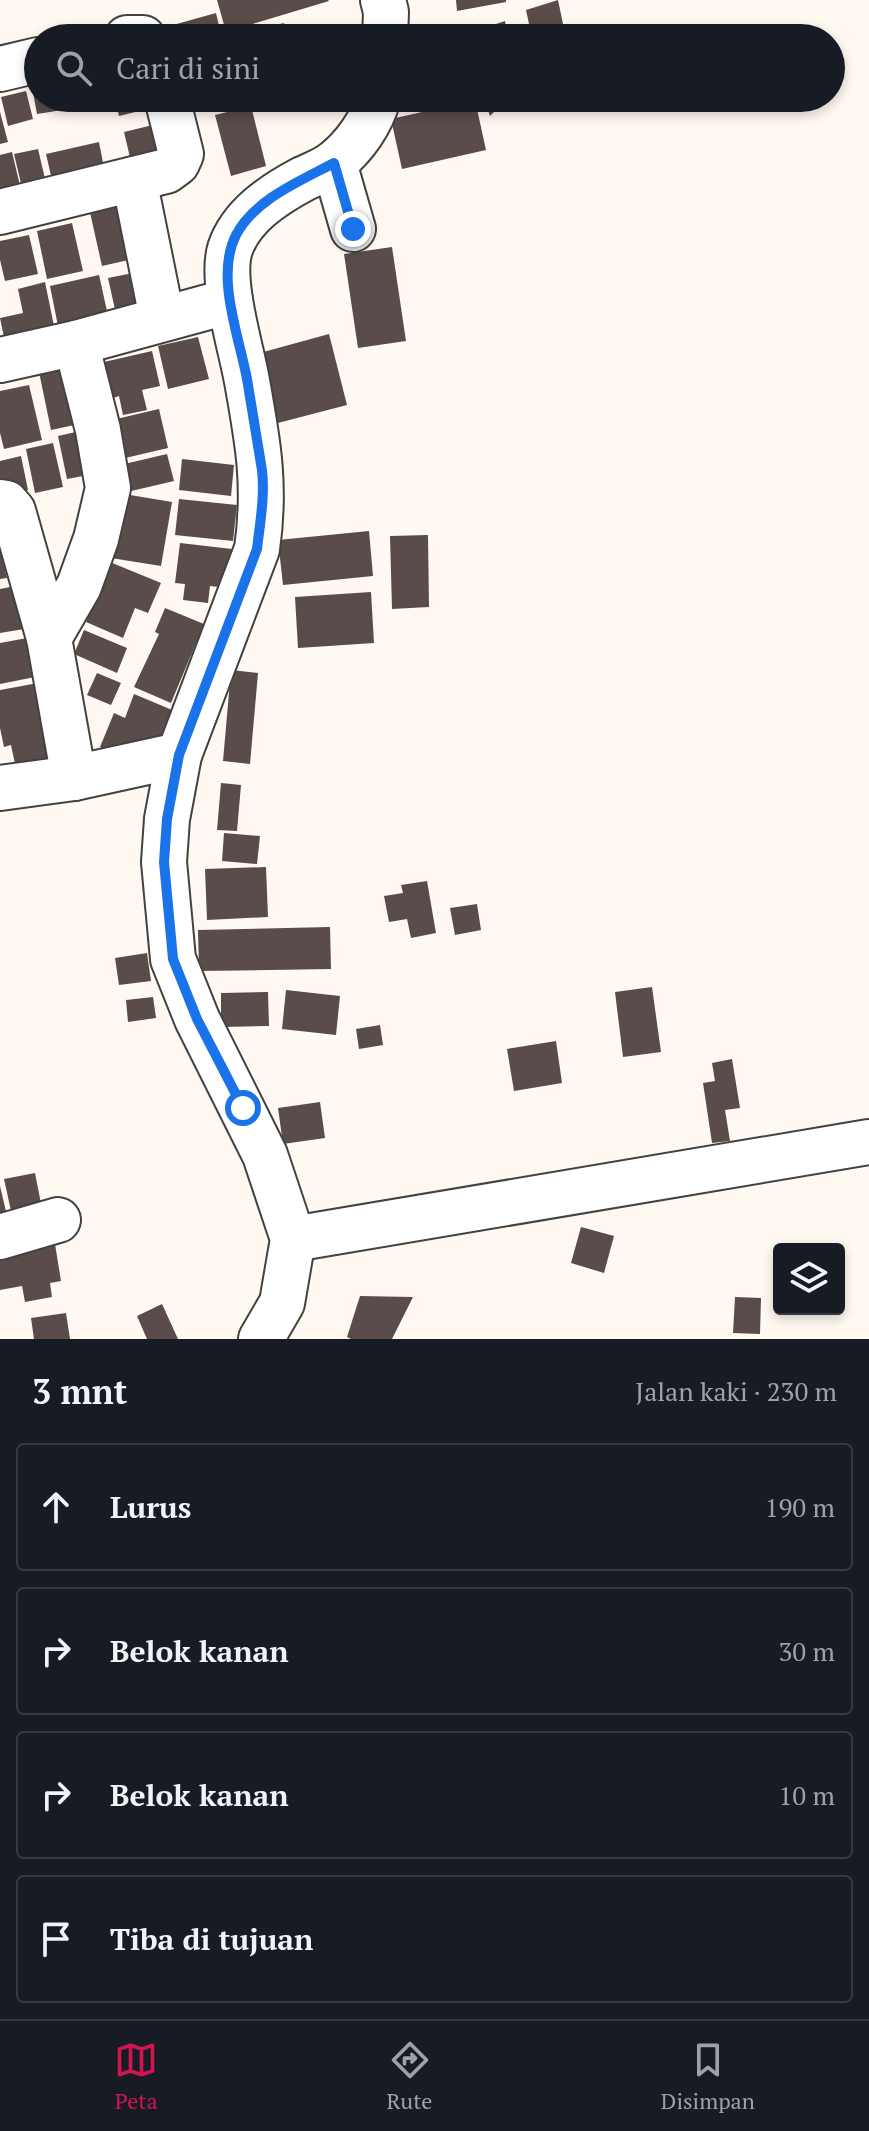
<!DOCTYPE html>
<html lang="id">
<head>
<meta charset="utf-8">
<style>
  :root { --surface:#171b24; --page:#242831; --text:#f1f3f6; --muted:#9ea1a6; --line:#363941; --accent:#d01650 }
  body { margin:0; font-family:"PT Serif",serif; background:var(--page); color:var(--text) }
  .controls { position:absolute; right:24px; bottom:24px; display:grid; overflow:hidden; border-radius:8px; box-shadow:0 4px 12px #0003 }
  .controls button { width:72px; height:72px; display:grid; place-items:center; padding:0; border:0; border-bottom:2px solid var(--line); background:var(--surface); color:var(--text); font:40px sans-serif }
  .stop { position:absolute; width:24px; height:24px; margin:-18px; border:6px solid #1a73e8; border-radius:50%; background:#fff }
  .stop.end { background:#1a73e8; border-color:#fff; box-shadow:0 2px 8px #0008 }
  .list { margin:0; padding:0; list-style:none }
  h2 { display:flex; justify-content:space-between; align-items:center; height:104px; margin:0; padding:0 32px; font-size:34px }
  h2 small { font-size:26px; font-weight:400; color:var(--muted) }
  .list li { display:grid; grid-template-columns:52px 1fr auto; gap:24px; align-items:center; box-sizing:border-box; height:128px; margin:0 16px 16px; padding:0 16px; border:2px solid var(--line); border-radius:8px }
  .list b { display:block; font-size:30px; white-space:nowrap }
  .list em { font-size:26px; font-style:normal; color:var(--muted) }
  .icon { flex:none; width:44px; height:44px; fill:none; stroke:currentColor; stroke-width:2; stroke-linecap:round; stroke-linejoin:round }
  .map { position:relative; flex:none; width:869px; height:1339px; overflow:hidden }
  .search { position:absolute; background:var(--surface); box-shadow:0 4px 12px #0003; left:24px; right:24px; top:24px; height:88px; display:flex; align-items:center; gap:20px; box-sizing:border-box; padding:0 28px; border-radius:44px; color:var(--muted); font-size:30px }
  .sheet { height:680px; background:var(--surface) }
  nav { display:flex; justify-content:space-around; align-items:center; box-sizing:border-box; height:112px; border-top:2px solid var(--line); background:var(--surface); font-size:22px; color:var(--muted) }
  nav a { display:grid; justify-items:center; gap:4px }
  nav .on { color:var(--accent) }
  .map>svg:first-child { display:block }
</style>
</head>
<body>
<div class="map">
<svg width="869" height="1339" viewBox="0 0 869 1339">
  <rect width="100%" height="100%" fill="#fff9f1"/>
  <g fill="#594c4a">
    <path d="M217,0H328L329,1L226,32Z"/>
    <path d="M456,0H506V2L457,11Z"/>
    <path d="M558,0L566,38H532L526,10Z"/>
    <path d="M216,13L222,38H176L173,25Z"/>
    <path d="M505,21L508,38H464L463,35Z"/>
    <path d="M284,23L288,38H241L240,34Z"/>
    <path d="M38,69V98H80L82,107L37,114L29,71Z"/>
    <path d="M26,91L33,119L8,126L1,97Z"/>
    <path d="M115,98H154L156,107L119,116Z"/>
    <path d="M484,98H508L490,116Z"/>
    <path d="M475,100L486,150L402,169L391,119Z"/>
    <path d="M251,106L266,166L231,176L215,115Z"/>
    <path d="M0,112L8,142L0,144Z"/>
    <path d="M161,123L170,157L132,166L124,132Z"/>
    <path d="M99,142L104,168L52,180L46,154Z"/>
    <path d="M38,149L47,187L23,192L14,154Z"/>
    <path d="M12,152L22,194L0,199V155Z"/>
    <path d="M120,201L133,259L102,266L89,208Z"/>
    <path d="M72,223L83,271L47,279L37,231Z"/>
    <path d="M29,235L38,274L5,281L0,260V241Z"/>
    <path d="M392,247L406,341L358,348L344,254Z"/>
    <path d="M138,272L145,308L116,314L108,278Z"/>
    <path d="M99,275L109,320L59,331L50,286Z"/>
    <path d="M45,282L55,331L6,347L0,318L23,313L18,289Z"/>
    <path d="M329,334L347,405L274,424L256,354Z"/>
    <path d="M198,337L209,379L168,389L158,346Z"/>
    <path d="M152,351L160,386L142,390L147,410L123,415L119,396L113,398L104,362Z"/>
    <path d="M72,366L84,423L51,430L39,372Z"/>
    <path d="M29,385L42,440L4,449L0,433V391Z"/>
    <path d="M159,409L168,448L121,459L112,420Z"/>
    <path d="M89,429L99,473L67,479L58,436Z"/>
    <path d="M53,443L63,487L35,493L26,449Z"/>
    <path d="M167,454L174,481L127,492L120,465Z"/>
    <path d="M21,456L28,490L0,496V461Z"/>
    <path d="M182,459L234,465L231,496L179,490Z"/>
    <path d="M118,493L172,502L161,566L111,558Z"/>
    <path d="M179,499L237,505L233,541L175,535Z"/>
    <path d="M369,531L373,576L283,585L278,540Z"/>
    <path d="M428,535L429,607L392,609L390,536Z"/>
    <path d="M180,543L232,549L227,588L210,586L208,603L183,600L185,584L175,583Z"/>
    <path d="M0,549L7,578L0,579Z"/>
    <path d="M105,560L161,583L148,613L135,608L123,638L86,622L99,592Z"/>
    <path d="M15,586L24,629L0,633V589Z"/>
    <path d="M371,592L374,643L298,648L295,597Z"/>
    <path d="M165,608L204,624L171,703L134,687L159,634L155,632Z"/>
    <path d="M84,630L127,648L117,673L74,654Z"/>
    <path d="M27,638L35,677L0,684V643Z"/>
    <path d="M231,670L258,673L250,764L223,761Z"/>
    <path d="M97,673L121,683L111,705L87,695Z"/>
    <path d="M38,683L56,771L18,778L11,745L4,747L0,728V690Z"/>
    <path d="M134,694L177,712L162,748L142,739L133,760L100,747L114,713L125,718Z"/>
    <path d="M221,783L241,785L237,831L217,830Z"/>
    <path d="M224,833L260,836L257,864L222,861Z"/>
    <path d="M266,867L268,917L207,920L205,869Z"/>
    <path d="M427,881L436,933L411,938L407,919L389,922L384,896L403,893L401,885Z"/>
    <path d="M477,904L481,930L455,935L450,908Z"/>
    <path d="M330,927L331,969L199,971L198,930Z"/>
    <path d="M147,953L151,981L119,985L115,958Z"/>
    <path d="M652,987L661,1052L623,1057L615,992Z"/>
    <path d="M286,990L340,996L336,1035L282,1029Z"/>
    <path d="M268,992L269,1026L221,1027V993Z"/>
    <path d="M153,997L156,1018L128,1022L126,1000Z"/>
    <path d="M380,1025L383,1045L359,1049L356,1029Z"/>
    <path d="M556,1041L562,1083L514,1091L507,1049Z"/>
    <path d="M732,1059L740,1108L725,1110L730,1141L712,1143L703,1083L715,1081L712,1063Z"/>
    <path d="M320,1102L325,1138L283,1144L278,1108Z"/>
    <path d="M35,1173L43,1214L13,1220L4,1179Z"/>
    <path d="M0,1186L8,1220L0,1222Z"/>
    <path d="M581,1227L614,1236L604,1273L571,1263Z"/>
    <path d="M55,1244L61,1281L50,1283L52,1297L25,1302L22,1286L0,1290V1252Z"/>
    <path d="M360,1296L413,1297L392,1339H351L347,1337Z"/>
    <path d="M735,1297L761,1298L760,1334L733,1333Z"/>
    <path d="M162,1304L178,1339H147L137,1316Z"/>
    <path d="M66,1313L70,1339H34L31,1318Z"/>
  </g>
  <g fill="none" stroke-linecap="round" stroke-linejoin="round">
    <g stroke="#424242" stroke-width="48">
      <g id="minor">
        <path d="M383,0L386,12L385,38"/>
        <path d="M127,38H143"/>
        <path d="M0,69L38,60"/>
        <path d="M334,163L353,229"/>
        <path d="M134,179L162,318"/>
        <path d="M0,212L166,171L177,163L181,154L167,98"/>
        <path d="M0,360L76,343L230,301"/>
        <path d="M0,502L6,503L13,511L49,638L74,778"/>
        <path d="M49,638L79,586L96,539L108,488L98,430L76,343"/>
        <path d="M0,788L74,778L179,755"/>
        <path d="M0,1237L58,1220"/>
        <path d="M293,1239L869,1142"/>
        <path d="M261,1339L282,1303L293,1239L265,1155L197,1019L173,959L164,862L167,819L179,755L257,549C266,486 258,442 247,381C241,347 220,281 230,249C241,216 273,195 303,179C313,174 326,170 335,162C354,147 372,122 378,98"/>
      </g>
    </g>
    <use href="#minor" stroke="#fff" stroke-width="44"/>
  </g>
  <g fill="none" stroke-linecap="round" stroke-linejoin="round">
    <path stroke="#1a73e8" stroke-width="10" d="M243,1108L197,1019L173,959L164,862L167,819L179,755L257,549C260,523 265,496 262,470C257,439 252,409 247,379C239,336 215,276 236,235C254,200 300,181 334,163L353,229"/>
  </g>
</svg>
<div class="controls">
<button><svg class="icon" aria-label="layers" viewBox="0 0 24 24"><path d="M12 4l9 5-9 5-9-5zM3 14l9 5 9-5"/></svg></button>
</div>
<div class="stop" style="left:243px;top:1108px"></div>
<div class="stop end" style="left:353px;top:229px"></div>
<div class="search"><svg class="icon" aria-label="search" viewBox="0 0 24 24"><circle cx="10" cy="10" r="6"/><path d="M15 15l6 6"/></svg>Cari di sini</div>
</div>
<section class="sheet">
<h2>3 mnt<small>Jalan kaki · 230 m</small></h2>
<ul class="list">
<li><svg class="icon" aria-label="ahead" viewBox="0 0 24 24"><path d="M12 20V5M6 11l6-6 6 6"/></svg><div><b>Lurus</b></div><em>190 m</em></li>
<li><svg class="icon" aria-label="right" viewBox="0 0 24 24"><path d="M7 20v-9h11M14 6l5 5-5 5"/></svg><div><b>Belok kanan</b></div><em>30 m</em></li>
<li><svg class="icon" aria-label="right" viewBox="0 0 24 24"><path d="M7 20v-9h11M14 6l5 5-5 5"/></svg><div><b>Belok kanan</b></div><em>10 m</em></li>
<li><svg class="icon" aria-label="arrive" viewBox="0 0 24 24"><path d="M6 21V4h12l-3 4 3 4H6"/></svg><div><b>Tiba di tujuan</b></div></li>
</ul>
</section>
<nav>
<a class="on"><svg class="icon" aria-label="map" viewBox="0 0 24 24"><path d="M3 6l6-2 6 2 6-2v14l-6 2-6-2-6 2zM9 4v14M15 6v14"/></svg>Peta</a>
<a><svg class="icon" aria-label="directions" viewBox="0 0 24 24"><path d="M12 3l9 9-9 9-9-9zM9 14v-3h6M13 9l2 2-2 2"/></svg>Rute</a>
<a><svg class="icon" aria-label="saved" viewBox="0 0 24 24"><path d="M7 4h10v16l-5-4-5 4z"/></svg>Disimpan</a>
</nav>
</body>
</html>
